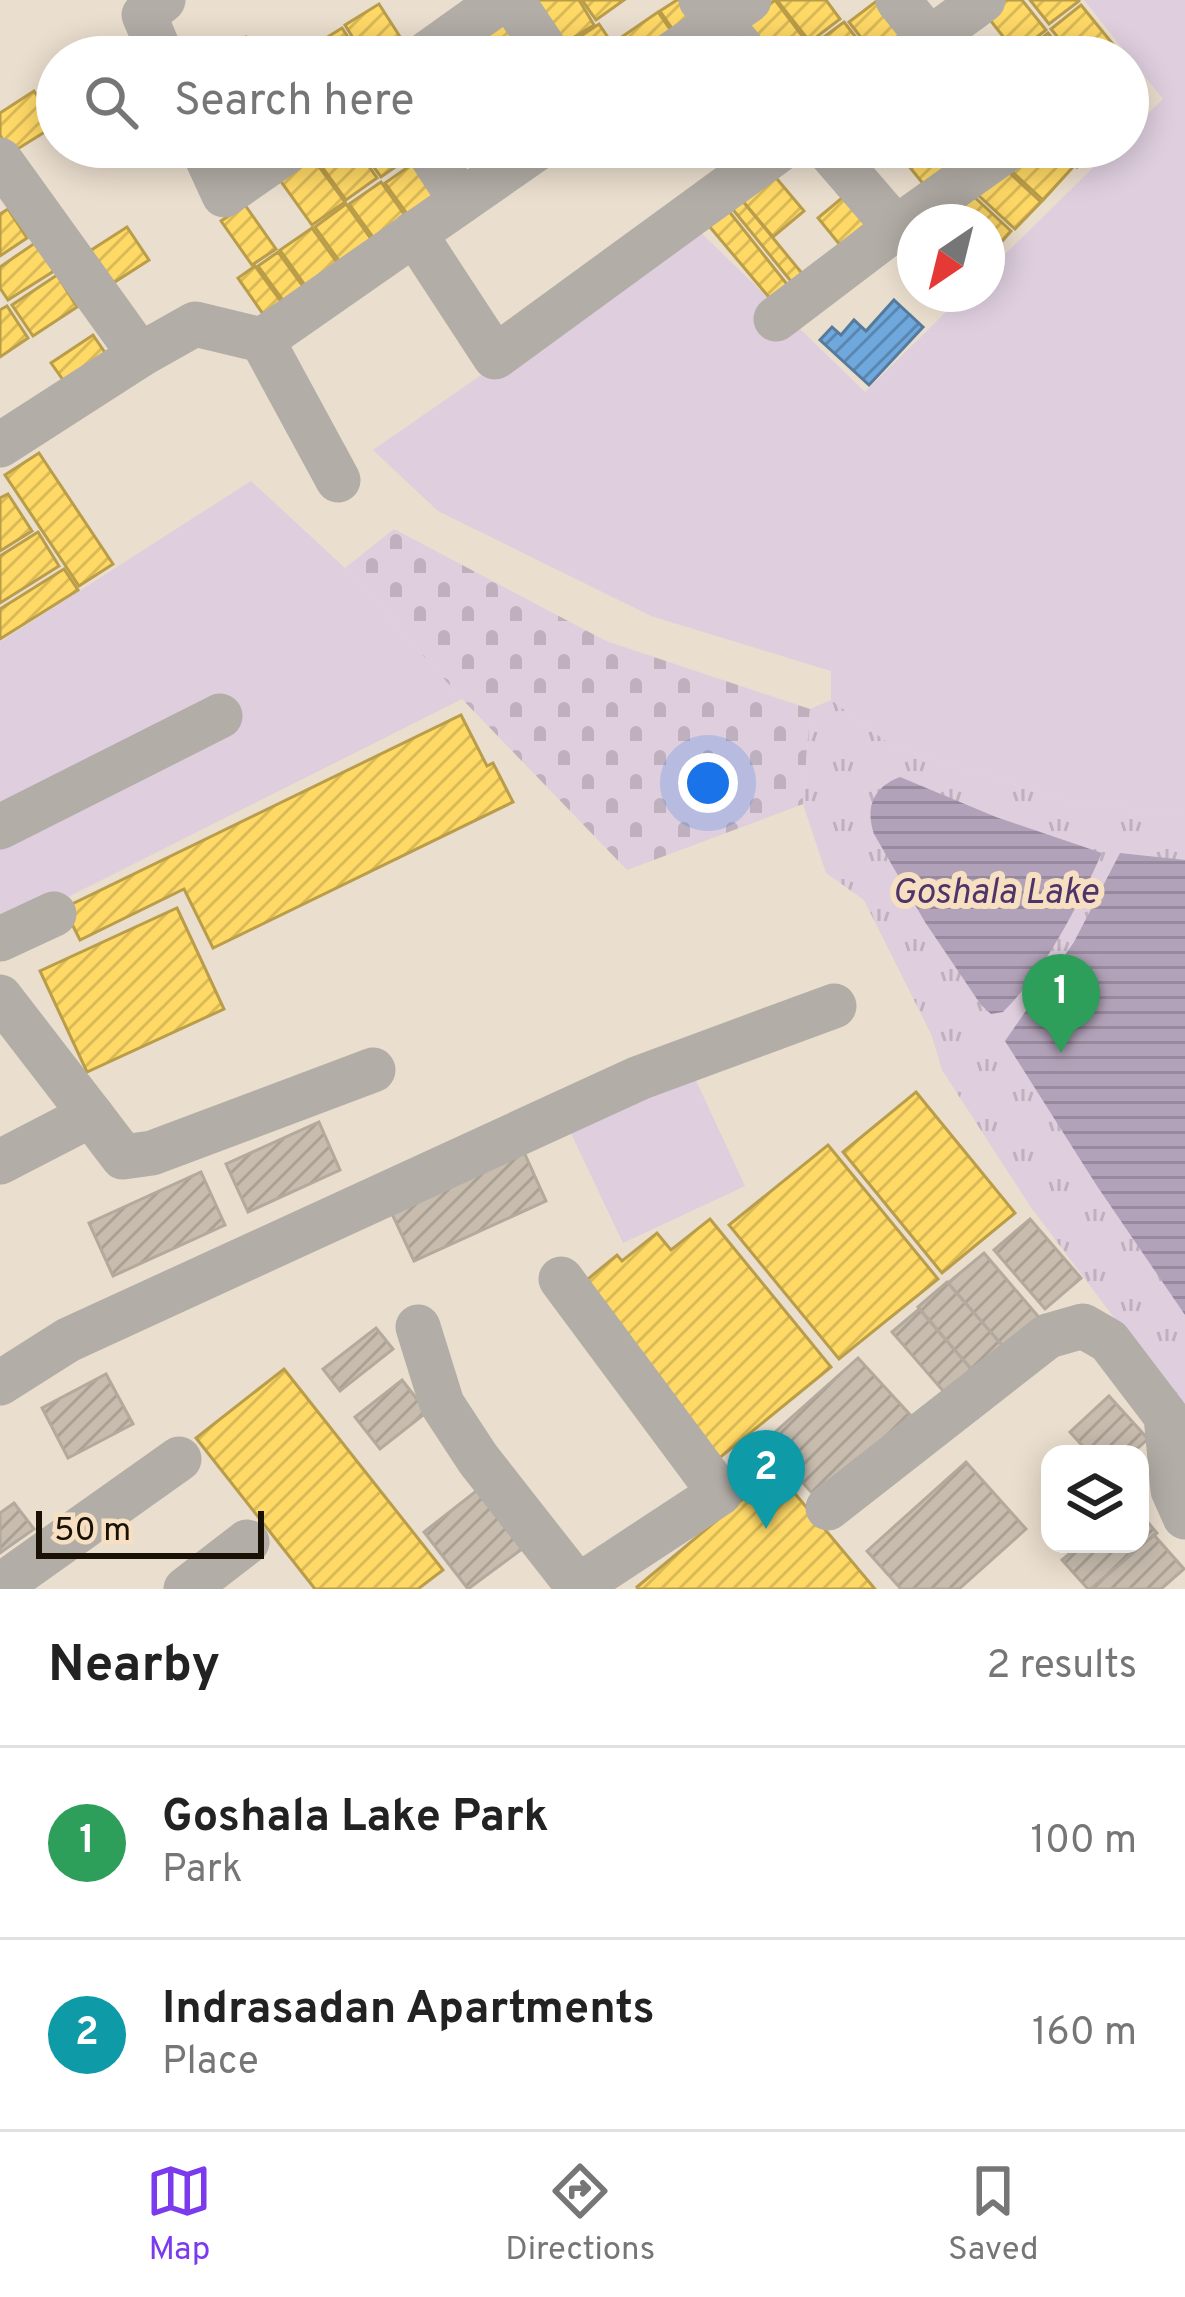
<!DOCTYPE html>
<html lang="en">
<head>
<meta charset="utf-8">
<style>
  :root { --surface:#fff; --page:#f2f2f2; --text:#222; --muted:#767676; --line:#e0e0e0; --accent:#7c3aed }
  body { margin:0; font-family:Overpass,sans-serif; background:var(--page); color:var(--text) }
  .controls { position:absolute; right:36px; bottom:36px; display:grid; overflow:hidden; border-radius:24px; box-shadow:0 6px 30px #0003 }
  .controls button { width:108px; height:108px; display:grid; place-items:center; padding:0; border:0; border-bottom:3px solid var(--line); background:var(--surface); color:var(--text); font:60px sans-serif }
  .compass { position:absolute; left:897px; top:204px; width:108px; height:108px; border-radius:50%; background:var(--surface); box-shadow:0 6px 30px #0003; rotate:215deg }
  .scale { position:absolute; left:36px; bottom:30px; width:228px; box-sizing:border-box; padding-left:12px; border:6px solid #191006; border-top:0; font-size:33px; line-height:42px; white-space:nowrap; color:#191006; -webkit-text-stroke:9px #f7dfc1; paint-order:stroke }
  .you { position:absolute; left:708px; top:783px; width:42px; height:42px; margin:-30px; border:9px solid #fff; border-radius:50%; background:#1a73e8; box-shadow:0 0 0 18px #1a73e833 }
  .badge { display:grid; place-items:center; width:78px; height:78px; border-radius:50%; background:var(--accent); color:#fff; font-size:39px; font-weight:700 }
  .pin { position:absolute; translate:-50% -99px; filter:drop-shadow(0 3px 6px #0008) }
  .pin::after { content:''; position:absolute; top:63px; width:42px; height:36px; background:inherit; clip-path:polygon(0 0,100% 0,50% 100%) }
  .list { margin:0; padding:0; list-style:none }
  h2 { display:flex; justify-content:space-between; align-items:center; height:156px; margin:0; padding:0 48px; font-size:51px }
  h2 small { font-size:39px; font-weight:400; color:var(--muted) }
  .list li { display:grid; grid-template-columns:78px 1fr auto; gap:36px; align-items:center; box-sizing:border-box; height:192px; padding:0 48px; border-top:3px solid var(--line) }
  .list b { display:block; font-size:45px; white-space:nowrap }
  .list p { margin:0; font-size:39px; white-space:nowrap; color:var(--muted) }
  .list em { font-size:39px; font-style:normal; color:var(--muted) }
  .icon { flex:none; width:66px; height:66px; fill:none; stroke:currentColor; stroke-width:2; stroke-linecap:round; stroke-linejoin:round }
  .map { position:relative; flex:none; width:1185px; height:1589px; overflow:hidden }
  .search { position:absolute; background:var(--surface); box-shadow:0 6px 30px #0003; left:36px; right:36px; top:36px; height:132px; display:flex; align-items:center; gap:30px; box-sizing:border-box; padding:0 42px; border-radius:66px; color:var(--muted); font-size:45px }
  .sheet { height:540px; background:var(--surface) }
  nav { display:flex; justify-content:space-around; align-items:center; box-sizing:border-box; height:168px; border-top:3px solid var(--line); background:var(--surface); font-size:33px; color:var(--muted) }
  nav a { display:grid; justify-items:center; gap:6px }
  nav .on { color:var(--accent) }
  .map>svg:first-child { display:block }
</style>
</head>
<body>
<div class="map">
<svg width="1185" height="1589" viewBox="0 0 1185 1589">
  <defs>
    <pattern id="cemetery-stones" width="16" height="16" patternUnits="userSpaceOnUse" patternTransform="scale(3)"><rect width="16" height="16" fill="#decede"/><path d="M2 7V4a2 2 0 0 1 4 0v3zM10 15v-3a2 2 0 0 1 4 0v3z" fill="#beb0bd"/></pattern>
    <pattern id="park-tufts" width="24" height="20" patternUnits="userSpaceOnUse" patternTransform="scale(3)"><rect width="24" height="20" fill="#decede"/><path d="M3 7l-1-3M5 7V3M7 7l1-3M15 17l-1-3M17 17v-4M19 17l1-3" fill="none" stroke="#beb0bd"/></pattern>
    <pattern id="water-rules" width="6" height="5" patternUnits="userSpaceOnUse" patternTransform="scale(3)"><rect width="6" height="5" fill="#b2a2b9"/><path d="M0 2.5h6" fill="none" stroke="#988a9e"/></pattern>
    <pattern id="homes-hatch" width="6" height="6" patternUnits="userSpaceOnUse" patternTransform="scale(3)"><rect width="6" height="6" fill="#ffd966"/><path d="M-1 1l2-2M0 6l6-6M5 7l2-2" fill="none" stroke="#dab957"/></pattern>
    <pattern id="schools-hatch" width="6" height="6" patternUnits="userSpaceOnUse" patternTransform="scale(3)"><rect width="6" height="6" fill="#6fa8dc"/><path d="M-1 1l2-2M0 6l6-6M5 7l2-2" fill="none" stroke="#5a87b0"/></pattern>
    <pattern id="building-hatch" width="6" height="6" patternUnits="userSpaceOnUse" patternTransform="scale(3)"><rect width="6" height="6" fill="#c7bcae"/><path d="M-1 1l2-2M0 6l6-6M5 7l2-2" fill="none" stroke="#aaa194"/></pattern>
  </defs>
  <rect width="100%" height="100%" fill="#eadece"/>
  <g fill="#decede">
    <path d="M1084,0H1185V816L1060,799L891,745L831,700V671L651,616L438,511L373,450L695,227L865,392L964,294H987V272L1114,147H1128V133L1163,99Z"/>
    <path d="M251,481L345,568L462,699L0,931V642Z"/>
    <path d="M691,1070L745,1186L623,1243L568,1127Z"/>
  </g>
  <path fill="url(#cemetery-stones)" d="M394,529L606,641L810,709L803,804L627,870L462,699L345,568Z"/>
  <path fill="url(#park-tufts)" d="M831,700L891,745L1060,799L1185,816V1412L1030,1206L942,1070L932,1036L864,900L826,873L803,804L810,709Z"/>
  <g fill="url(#water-rules)">
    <path d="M900,777L996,817L1102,853C1076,909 1047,968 1003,1012L991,1014L981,1005L925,922L874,834C865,808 873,787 900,777Z"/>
    <path d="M1120,853L1185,860V1315L1097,1186L1005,1041L1074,942Z"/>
  </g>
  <g fill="url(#homes-hatch)" stroke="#ba9d49" stroke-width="3">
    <path d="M536,0H579L594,25L560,46Z"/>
    <path d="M582,0H624L596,20Z"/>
    <path d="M677,0H692L705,18L678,37L660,11Z"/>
    <path d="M775,0L806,41L786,57H770L744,24Z"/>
    <path d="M777,0H826L840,19L810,42Z"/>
    <path d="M878,0L911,34L881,57H876L849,22Z"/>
    <path d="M997,0H1022L1046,30L1016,53L983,11Z"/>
    <path d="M1030,0H1079V1L1049,24Z"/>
    <path d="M379,4L406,46L389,57H365L345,25Z"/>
    <path d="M1081,5L1116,48L1104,57H1074L1051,29Z"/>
    <path d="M658,12L676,38L649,57H627L616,41Z"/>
    <path d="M507,20L532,57H483L473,42Z"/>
    <path d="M844,22L871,57H822L813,45Z"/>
    <path d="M599,24L613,45L597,57H574L566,46Z"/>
    <path d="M342,28L361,57H316L310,48Z"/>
    <path d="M1048,33L1067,57H1018Z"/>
    <path d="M246,37L258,57H214Z"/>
    <path d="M34,91L56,125L11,153L0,135V113Z"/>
    <path d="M326,147H355L377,178L346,200L314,156Z"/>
    <path d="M359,147H411L415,153L381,177Z"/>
    <path d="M908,147H949L963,165L929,191L899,154Z"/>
    <path d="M1026,147H1049L1072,168L1043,200L1007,167Z"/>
    <path d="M1056,147H1095L1077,167Z"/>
    <path d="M312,157L345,202L312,225L280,180Z"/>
    <path d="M418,160L445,199L413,222L385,183Z"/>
    <path d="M1002,166L1041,202L1015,229L977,194Z"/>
    <path d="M767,167L804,211L773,237L736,193Z"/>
    <path d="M381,182L411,224L380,247L349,204Z"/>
    <path d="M736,193L805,277L794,285L726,201Z"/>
    <path d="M970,193L1011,231L997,247L987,238V222H970L955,209Z"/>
    <path d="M843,197L866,224L840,245L818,218Z"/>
    <path d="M346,204L376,246L345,269L315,227Z"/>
    <path d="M245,205L276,249L252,265L221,221Z"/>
    <path d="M724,205L790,288L773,302L704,220Z"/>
    <path d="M8,209L27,238L0,256V214Z"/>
    <path d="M127,227L149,260L104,289L82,256Z"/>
    <path d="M312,228L344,272L312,295L280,250Z"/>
    <path d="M35,243L54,271L8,300L0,288V267Z"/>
    <path d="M278,252L310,296L290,310L258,266Z"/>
    <path d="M255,266L288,311L270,324L238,278Z"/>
    <path d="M57,275L77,307L33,336L12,305Z"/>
    <path d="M7,306L28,338L0,357V310Z"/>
    <path d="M93,335L108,357L66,384L51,363Z"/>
    <path d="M39,453L113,564L79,586L5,475Z"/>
    <path d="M8,494L32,531L0,551V498Z"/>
    <path d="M38,532L59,566L0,603V556Z"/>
    <path d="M64,569L78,590L0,639V609Z"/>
    <path d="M461,715L487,766L493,763L513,802L213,948L184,889L80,940L64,908Z"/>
    <path d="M177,908L224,1009L87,1072L40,971Z"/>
    <path d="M916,1092L1015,1213L942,1273L843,1152Z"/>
    <path d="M828,1145L938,1279L839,1359L729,1225Z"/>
    <path d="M710,1219L831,1367L717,1460L577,1288L617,1255L622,1261L657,1233L671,1250Z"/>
    <path d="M284,1369L443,1570L418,1589H315L196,1438Z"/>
    <path d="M776,1471L875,1589H638L637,1587Z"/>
  </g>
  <path fill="url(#schools-hatch)" stroke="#557a9c" stroke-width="3" d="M894,300L923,327L869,385L820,340L832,327L841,335L854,320L866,331Z"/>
  <g fill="url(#building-hatch)" stroke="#b3a99c" stroke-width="3">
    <path d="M319,1122L340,1170L248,1212L226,1164Z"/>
    <path d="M519,1141L546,1201L414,1261L386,1201Z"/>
    <path d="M201,1172L225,1225L113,1276L89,1223Z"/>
    <path d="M1030,1219L1081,1278L1045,1309L994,1250Z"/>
    <path d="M984,1253L1043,1322L1008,1352L948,1283Z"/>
    <path d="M947,1282L1008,1352L978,1377L918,1307Z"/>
    <path d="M919,1309L978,1377L951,1400L892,1332Z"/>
    <path d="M376,1328L393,1349L340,1391L323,1369Z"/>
    <path d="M858,1358L914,1419L821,1503L765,1441Z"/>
    <path d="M106,1374L133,1424L68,1458L42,1408Z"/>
    <path d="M402,1380L427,1412L380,1449L355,1417Z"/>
    <path d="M1109,1396L1148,1439L1131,1454H1090L1070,1432Z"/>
    <path d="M966,1462L1026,1529L959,1589H901L867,1551Z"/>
    <path d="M480,1488L526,1546L468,1589L424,1532Z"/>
    <path d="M14,1503L34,1529L0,1553V1513Z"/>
    <path d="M1140,1513L1157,1533L1091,1589H1088L1062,1560L1081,1544H1140Z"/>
    <path d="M1154,1535L1184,1569L1161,1589H1091Z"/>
  </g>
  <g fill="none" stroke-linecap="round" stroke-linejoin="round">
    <g stroke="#b2ada6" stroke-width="45">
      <path d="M512,0L550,57"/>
      <path d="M701,0L749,57"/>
      <path d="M898,0L944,57"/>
      <path d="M162,57L144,15L163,0"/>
      <path d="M422,57L502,0"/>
      <path d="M668,57L749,0"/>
      <path d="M905,57L983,0"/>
      <path d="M202,147L224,195L293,147"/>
      <path d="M426,147L461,201"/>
      <path d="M826,147L896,228"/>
      <path d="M0,160L140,355"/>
      <path d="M414,233L495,357L783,147"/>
      <path d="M776,319L896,228L1010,147"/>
      <path d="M262,340L539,147"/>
      <path d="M0,445L140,355L195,324L262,340L338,480"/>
      <path d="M0,827L220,716"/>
      <path d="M0,939L54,914"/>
      <path d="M0,997L91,1115"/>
      <path d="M0,1162L91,1115L123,1157L152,1153L373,1070"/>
      <path d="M561,1279L720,1493L574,1589"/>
      <path d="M418,1327L442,1404L478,1459L580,1589"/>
      <path d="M0,1383L68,1340L639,1078L834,1006"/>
      <path d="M828,1508L1048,1336L1083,1326L1109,1341L1166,1416L1173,1490L1185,1517"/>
      <path d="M0,1586L179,1459"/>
      <path d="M186,1589L247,1542"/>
    </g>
  </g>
  <g text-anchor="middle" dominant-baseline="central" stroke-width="12" stroke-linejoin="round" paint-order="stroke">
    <g font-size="36" font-style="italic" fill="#4f346a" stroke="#f7dfc1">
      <text x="995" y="894">Goshala Lake</text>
    </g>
  </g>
</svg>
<div class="controls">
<button><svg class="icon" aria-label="layers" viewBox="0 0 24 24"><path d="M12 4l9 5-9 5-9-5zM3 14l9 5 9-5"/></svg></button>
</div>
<svg class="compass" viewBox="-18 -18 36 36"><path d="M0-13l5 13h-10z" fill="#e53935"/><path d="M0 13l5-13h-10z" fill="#767676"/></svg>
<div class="scale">50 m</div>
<div class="you"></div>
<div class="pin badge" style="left:1061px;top:1053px;background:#2e9e5b">1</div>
<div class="pin badge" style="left:766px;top:1529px;background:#0f9aa8">2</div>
<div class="search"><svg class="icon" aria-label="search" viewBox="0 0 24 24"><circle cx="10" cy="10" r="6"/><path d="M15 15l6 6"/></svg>Search here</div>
</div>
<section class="sheet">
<h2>Nearby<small>2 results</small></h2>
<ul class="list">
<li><span class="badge" style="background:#2e9e5b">1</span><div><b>Goshala Lake Park</b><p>Park</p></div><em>100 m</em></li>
<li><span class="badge" style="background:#0f9aa8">2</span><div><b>Indrasadan Apartments</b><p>Place</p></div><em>160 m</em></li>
</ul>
</section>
<nav>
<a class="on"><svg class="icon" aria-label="map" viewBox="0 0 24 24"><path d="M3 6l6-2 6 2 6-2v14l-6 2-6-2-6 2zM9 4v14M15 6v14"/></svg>Map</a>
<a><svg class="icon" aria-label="directions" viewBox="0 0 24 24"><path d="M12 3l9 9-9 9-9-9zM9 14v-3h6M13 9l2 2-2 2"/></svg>Directions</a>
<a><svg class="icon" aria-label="saved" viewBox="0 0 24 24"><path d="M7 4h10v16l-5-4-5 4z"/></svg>Saved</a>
</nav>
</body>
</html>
